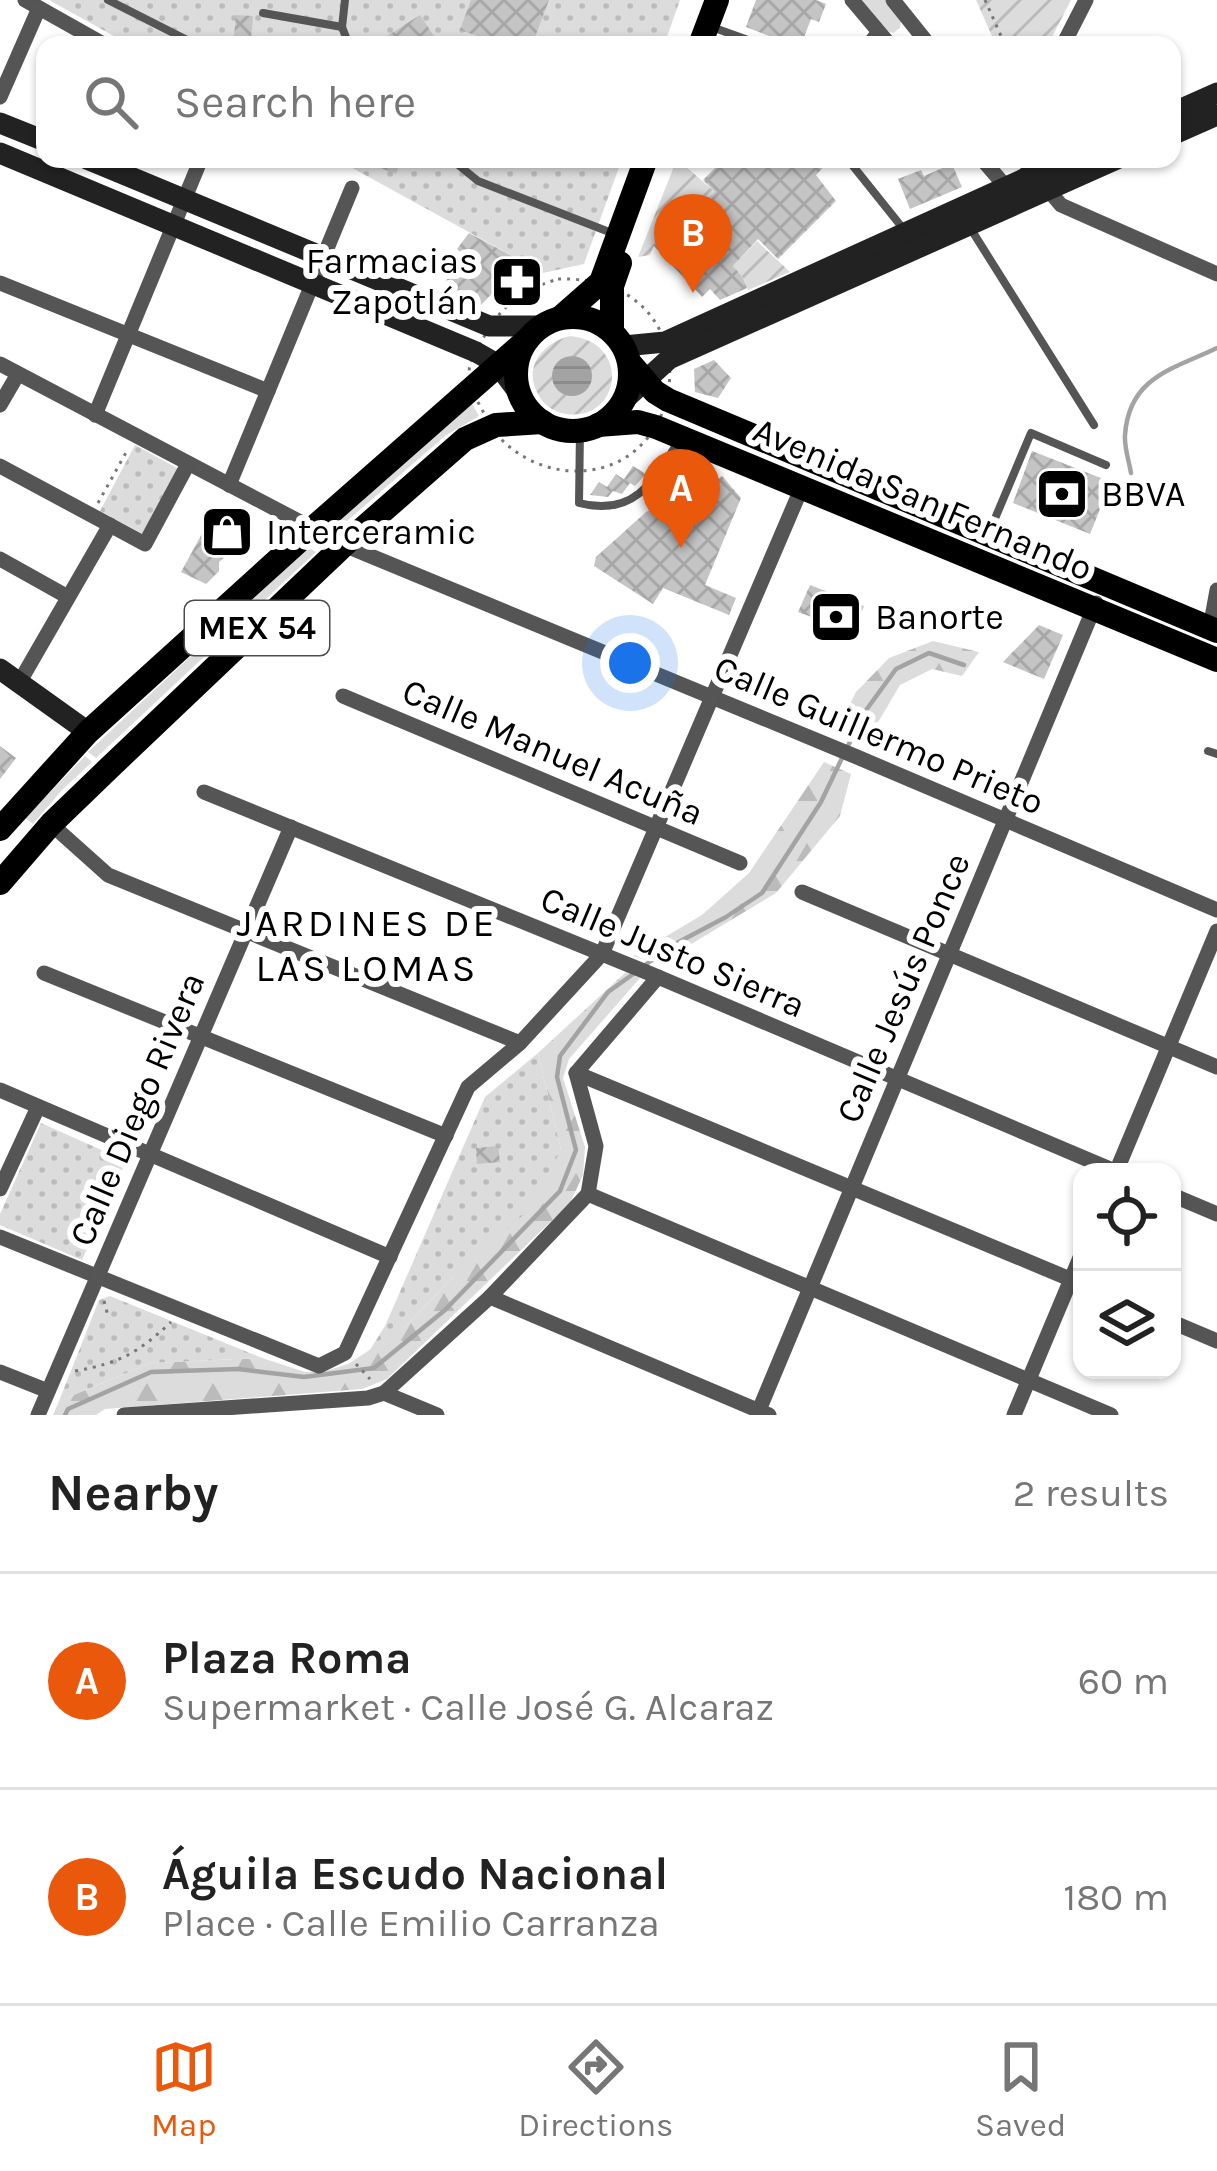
<!DOCTYPE html>
<html lang="en">
<head>
<meta charset="utf-8">
<style>
  :root { --surface:#fff; --page:#f2f2f2; --text:#222; --muted:#767676; --line:#e0e0e0; --accent:#ea580c }
  body { margin:0; font-family:Karla,sans-serif; background:var(--page); color:var(--text) }
  .controls { position:absolute; right:36px; bottom:36px; display:grid; overflow:hidden; border-radius:24px; box-shadow:0 3px 9px #0004 }
  .controls button { width:108px; height:108px; display:grid; place-items:center; padding:0; border:0; border-bottom:3px solid var(--line); background:var(--surface); color:var(--text); font:60px sans-serif }
  .you { position:absolute; left:630px; top:663px; width:42px; height:42px; margin:-30px; border:9px solid #fff; border-radius:50%; background:#1a73e8; box-shadow:0 0 0 18px #1a73e833 }
  .badge { display:grid; place-items:center; width:78px; height:78px; border-radius:50%; background:var(--accent); color:#fff; font-size:39px; font-weight:700 }
  .pin { position:absolute; translate:-50% -99px; filter:drop-shadow(0 3px 6px #0008) }
  .pin::after { content:''; position:absolute; top:63px; width:42px; height:36px; background:inherit; clip-path:polygon(0 0,100% 0,50% 100%) }
  .list { margin:0; padding:0; list-style:none }
  h2 { display:flex; justify-content:space-between; align-items:center; height:156px; margin:0; padding:0 48px; font-size:51px }
  h2 small { font-size:39px; font-weight:400; color:var(--muted) }
  .list li { display:grid; grid-template-columns:78px 1fr auto; gap:36px; align-items:center; box-sizing:border-box; height:216px; padding:0 48px; border-top:3px solid var(--line) }
  .list b { display:block; font-size:45px; white-space:nowrap }
  .list p { margin:0; font-size:39px; white-space:nowrap; color:var(--muted) }
  .list em { font-size:39px; font-style:normal; color:var(--muted) }
  .icon { flex:none; width:66px; height:66px; fill:none; stroke:currentColor; stroke-width:2; stroke-linecap:round; stroke-linejoin:round }
  .map { position:relative; flex:none; width:1217px; height:1415px; overflow:hidden }
  .search { position:absolute; background:var(--surface); box-shadow:0 3px 9px #0004; left:36px; right:36px; top:36px; height:132px; display:flex; align-items:center; gap:30px; box-sizing:border-box; padding:0 42px; border-radius:24px; color:var(--muted); font-size:45px }
  .sheet { height:588px; background:var(--surface) }
  nav { display:flex; justify-content:space-around; align-items:center; box-sizing:border-box; height:168px; border-top:3px solid var(--line); background:var(--surface); font-size:33px; color:var(--muted) }
  nav a { display:grid; justify-items:center; gap:6px }
  nav .on { color:var(--accent) }
  .map>svg:first-child { display:block }
</style>
</head>
<body>
<div class="map">
<svg width="1217" height="1415" viewBox="0 0 1217 1415">
  <defs>
    <pattern id="forest-firs" width="22" height="20" patternUnits="userSpaceOnUse" patternTransform="scale(3)"><rect width="22" height="20" fill="#dcdcdc"/><path d="M5 1l3.5 6h-7zM16 11l3.5 6h-7z" fill="#bbb"/></pattern>
    <pattern id="park-dots" width="8" height="8" patternUnits="userSpaceOnUse" patternTransform="scale(3)"><rect width="8" height="8" fill="#dcdcdc"/><path d="M2 2h.1M6 6h.1" fill="none" stroke="#bbb" stroke-width="1.8" stroke-linecap="round"/></pattern>
    <pattern id="garden-furrows" width="10" height="10" patternUnits="userSpaceOnUse" patternTransform="scale(3)"><rect width="10" height="10" fill="#dcdcdc"/><path d="M-1 1l2-2M0 10L10 0M9 11l2-2" fill="none" stroke="#bbb"/></pattern>
    <pattern id="water-rules" width="6" height="5" patternUnits="userSpaceOnUse" patternTransform="scale(3)"><rect width="6" height="5" fill="#a3a3a3"/><path d="M0 2.5h6" fill="none" stroke="#8b8b8b"/></pattern>
    <pattern id="building-cross-hatch" width="8" height="8" patternUnits="userSpaceOnUse" patternTransform="scale(3)"><rect width="8" height="8" fill="#c4c4c4"/><path d="M0 0l8 8M0 8l8-8" fill="none" stroke="#a7a7a7"/></pattern>
  </defs>
  <rect width="100%" height="100%" fill="#fff"/>
  <g fill="#dcdcdc">
    <path d="M862,0H885L901,21L900,28L893,33L888,31Z"/>
    <path d="M472,404L479,416L445,436L347,521L339,519Z"/>
    <path d="M308,547L316,552L96,758L88,752Z"/>
    <path d="M85,756L92,762L62,790L33,824L25,818Z"/>
  </g>
  <g fill="url(#forest-firs)">
    <path d="M933,641L979,652L962,676L932,669L900,685L867,741L837,730L856,692L889,658Z"/>
    <path d="M824,762L851,774L840,816L776,893L658,964L633,956L702,915L749,873Z"/>
    <path d="M626,972L640,978L569,1059L563,1078L585,1147L583,1175L570,1203L387,1379L362,1389L105,1409L96,1415H53L59,1401L150,1363L262,1358L305,1372L326,1371L348,1364L405,1327L453,1277L561,1150L538,1053Z"/>
  </g>
  <g fill="url(#park-dots)">
    <path d="M49,0H680L664,45H130Z"/>
    <path d="M336,159H622L584,264L543,273Z"/>
    <path d="M135,445L179,469L143,534L100,511Z"/>
    <path d="M538,1053L561,1150L528,1211L453,1277L405,1327L368,1353L385,1326L485,1097Z"/>
    <path d="M41,1123L126,1161L82,1260L0,1225V1214Z"/>
    <path d="M110,1296L262,1358L150,1363L59,1401L99,1300Z"/>
  </g>
  <g fill="url(#garden-furrows)" fill-rule="evenodd">
    <path d="M976,0H1071L1048,45H996Z"/>
    <path d="M677,159L715,192L654,245L650,255L638,257Z"/>
    <path d="M757,241L790,272L748,290L742,276L733,266Z"/>
    <path d="M570,336C632,342 621,422 566,414C553,412 542,404 537,392C523,365 545,342 570,336ZM570,356L590,368C595,384 582,397 567,395L558,362Z"/>
  </g>
  <circle fill="url(#water-rules)" cx="572" cy="376" r="20"/>
  <g fill="none" stroke-linecap="round" stroke-linejoin="round">
    <g stroke="#a3a3a3" stroke-width="4.5">
      <path d="M1131,473C1129,461 1124,447 1125,435C1129,377 1173,369 1217,348"/>
      <path d="M847,748L864,713L896,669L929,653L964,665"/>
      <path d="M645,965L675,944L726,917L762,893L821,802L842,758"/>
      <path d="M65,1415L68,1409L151,1372L238,1369L304,1377L374,1368L445,1310L560,1191L576,1150L557,1077L560,1056L608,992L636,972"/>
    </g>
  </g>
  <g fill="url(#building-cross-hatch)">
    <path d="M471,0H549L532,45H504L460,30Z"/>
    <path d="M756,0H816L826,4L819,22L811,19L801,45H792L746,27Z"/>
    <path d="M236,15L253,16L251,39L234,37Z"/>
    <path d="M420,15L440,45H373Z"/>
    <path d="M359,159H402L396,174Z"/>
    <path d="M724,159H831L816,175L836,201L778,259L758,239L733,266L742,276L747,288L720,300L710,289L702,297L653,245L715,192L703,180Z"/>
    <path d="M952,164L962,187L910,209L898,179L921,170L924,176Z"/>
    <path d="M469,233L523,262L480,306L442,290L460,252L457,249Z"/>
    <path d="M714,360L731,378L718,398L695,392L694,369Z"/>
    <path d="M1032,451L1111,482L1090,534L1013,503Z"/>
    <path d="M633,466L646,474L635,486L630,483L622,494L613,491L608,497L590,495L599,482L607,487L616,474L628,482L624,479Z"/>
    <path d="M675,470L701,480L709,487L722,476L741,498L705,585L736,598L729,615L663,588L653,604L594,566L596,557L646,512L663,505L658,502L666,495Z"/>
    <path d="M216,508L253,529L250,535L219,562V571L206,584L181,572Z"/>
    <path d="M810,585L864,606L849,641L822,630L825,622L798,612Z"/>
    <path d="M1039,625L1063,635L1044,679L1003,662Z"/>
    <path d="M0,746L16,758L0,779Z"/>
    <path d="M498,1146L500,1162L477,1164L476,1148Z"/>
  </g>
  <g fill="none" stroke-linecap="round" stroke-linejoin="round">
    <g stroke="#777" stroke-width="3" stroke-dasharray="3 6" stroke-linecap="butt">
      <path d="M985,0L1005,45"/>
      <path d="M558,279C714,274 695,475 573,471C548,470 526,461 506,444C497,436 491,426 485,415C478,402 469,388 469,373C469,363 474,356 478,348C498,309 516,292 558,279Z"/>
      <path d="M98,503L128,449"/>
      <path d="M104,1301L108,1316"/>
      <path d="M356,1364L370,1379"/>
      <path d="M75,1371C120,1363 138,1353 171,1322"/>
    </g>
    <g stroke="#555" stroke-width="8">
      <path d="M108,0L197,45"/>
      <path d="M345,0L342,27L349,45"/>
      <path d="M263,13L342,27"/>
      <path d="M709,26L762,45"/>
      <path d="M864,45L877,29"/>
      <path d="M451,159L478,181L617,235"/>
      <path d="M905,159H906"/>
      <path d="M849,161L905,231"/>
      <path d="M969,226L1094,425"/>
      <path d="M580,430L579,503C633,517 653,483 678,442"/>
      <path d="M991,528L1031,433L1106,465"/>
      <path d="M1208,751L1217,754"/>
    </g>
    <g stroke="#555" stroke-width="15">
      <path d="M25,0L105,45"/>
      <path d="M852,0L890,45"/>
      <path d="M893,0L929,45"/>
      <path d="M1063,45L1086,0"/>
      <path d="M0,97L39,8"/>
      <path d="M982,159L1006,187L1015,191"/>
      <path d="M1022,159L1061,205L1217,274"/>
      <path d="M0,283L268,391"/>
      <path d="M0,364L344,545L857,757L1217,910"/>
      <path d="M0,405L18,374"/>
      <path d="M95,415L201,159"/>
      <path d="M0,466L145,544L188,464"/>
      <path d="M229,485L352,188"/>
      <path d="M0,559L68,597"/>
      <path d="M1210,628L1217,590"/>
      <path d="M19,683L110,525"/>
      <path d="M343,696L740,863"/>
      <path d="M204,792L651,974L1117,1172"/>
      <path d="M51,824L108,875L520,1043"/>
      <path d="M802,892L1217,1067"/>
      <path d="M44,973L446,1136"/>
      <path d="M576,1073L1082,1284"/>
      <path d="M0,1090L390,1257"/>
      <path d="M1116,1172L1217,931"/>
      <path d="M0,1189L38,1107"/>
      <path d="M588,1194L1111,1415"/>
      <path d="M1172,1195L1217,1214"/>
      <path d="M0,1237L319,1366L345,1353L468,1087L520,1043L602,954L802,487"/>
      <path d="M490,1297L769,1415"/>
      <path d="M1172,1322L1217,1341"/>
      <path d="M0,1372L48,1391"/>
      <path d="M384,1393L437,1415"/>
      <path d="M38,1415L291,827"/>
      <path d="M124,1415L368,1398L384,1393L490,1297L588,1194L596,1146L576,1073L658,977"/>
      <path d="M757,1415L1096,603"/>
      <path d="M1014,1415L1082,1253"/>
    </g>
    <g stroke="#222" stroke-width="21">
      <path d="M1172,113L1217,93"/>
      <path d="M0,123L45,141"/>
      <path d="M1172,135L1217,115"/>
      <path d="M0,153L476,352L497,364L519,393"/>
      <path d="M87,159L489,326H542"/>
      <path d="M624,346L665,342L1068,159"/>
      <path d="M624,400L669,359L1117,159"/>
      <path d="M0,669L88,732"/>
    </g>
    <g stroke="#000" stroke-width="24">
      <path d="M700,45L717,0"/>
      <circle cx="573" cy="374" r="57"/>
      <path d="M560,318L601,282L646,159"/>
      <path d="M612,331V286L620,263"/>
      <path d="M630,363L655,392L668,400L1217,631"/>
      <path d="M598,425L638,422L656,427L1217,660"/>
      <path d="M0,829L88,732L312,529L528,339"/>
      <path d="M0,883L51,824L107,770L344,545L465,439L496,425L543,422"/>
    </g>
  </g>
  <defs>
    <g id="pharmacy-square" transform="scale(2.7)"><rect x="-9" y="-9" width="18" height="18" rx="4" fill="#000" stroke="#fff"/><path d="M-2-6h4v4h4v4h-4v4h-4v-4h-4v-4h4Z" fill="#fff"/></g>
    <g id="bank-square" transform="scale(2.7)"><rect x="-9" y="-9" width="18" height="18" rx="4" fill="#000" stroke="#fff"/><path d="M-6-4H6V4H-6ZM0-2.3a2.3 2.3 0 1 0 0 4.6a2.3 2.3 0 1 0 0-4.6Z" fill="#fff"/></g>
    <g id="shop-square" transform="scale(2.7)"><rect x="-9" y="-9" width="18" height="18" rx="4" fill="#000" stroke="#fff"/><path d="M-5-2.5h2.3a2.7 3.5 0 0 1 5.4 0H5L5.5 6h-11ZM-1.5-2.5h3a1.5 2.3 0 0 0-3 0Z" fill="#fff"/></g>
  </defs>
  <g fill-rule="evenodd">
    <use href="#pharmacy-square" x="517" y="282"/>
    <use href="#bank-square" x="1062" y="494"/>
    <use href="#shop-square" x="227" y="532"/>
    <use href="#bank-square" x="836" y="617"/>
  </g>
  <g text-anchor="middle" dominant-baseline="central" stroke-width="12" stroke-linejoin="round" paint-order="stroke">
    <rect fill="#fff" stroke="#4c4c4c" stroke-width="3" x="185" y="601" width="144" height="54" rx="9"/>
    <g font-size="33" font-weight="bold" fill="#000">
      <text x="257" y="628">MEX 54</text>
    </g>
    <g font-size="36" fill="#000" stroke="#fff" text-anchor="start">
      <text x="478" y="261" text-anchor="end">Farmacias<tspan x="478" dy="41">Zapotlán</tspan></text>
      <text x="1101" y="494">BBVA</text>
      <text x="266" y="532">Interceramic</text>
      <text x="875" y="617">Banorte</text>
    </g>
    <g font-size="36" fill="#000" stroke="#fff">
      <text transform="translate(923 499) rotate(23)">Avenida San Fernando</text>
      <text transform="translate(879 735) rotate(23)">Calle Guillermo Prieto</text>
      <text transform="translate(553 752) rotate(23)">Calle Manuel Acuña</text>
      <text transform="translate(673 952) rotate(23)">Calle Justo Sierra</text>
      <text transform="translate(903 988) rotate(-67)">Calle Jesús Ponce</text>
      <text transform="translate(137 1109) rotate(-67)">Calle Diego Rivera</text>
    </g>
    <g font-size="39" letter-spacing="3" fill="#000" stroke="#fff">
      <text x="367" y="923">JARDINES DE<tspan x="367" dy="45">LAS LOMAS</tspan></text>
    </g>
  </g>
</svg>
<div class="controls">
<button><svg class="icon" aria-label="locate" viewBox="0 0 24 24"><circle cx="12" cy="12" r="6"/><path d="M12 2v4M12 18v4M2 12h4M18 12h4"/></svg></button>
<button><svg class="icon" aria-label="layers" viewBox="0 0 24 24"><path d="M12 4l9 5-9 5-9-5zM3 14l9 5 9-5"/></svg></button>
</div>
<div class="you"></div>
<div class="pin badge" style="left:681px;top:548px">A</div>
<div class="pin badge" style="left:693px;top:293px">B</div>
<div class="search"><svg class="icon" aria-label="search" viewBox="0 0 24 24"><circle cx="10" cy="10" r="6"/><path d="M15 15l6 6"/></svg>Search here</div>
</div>
<section class="sheet">
<h2>Nearby<small>2 results</small></h2>
<ul class="list">
<li><span class="badge">A</span><div><b>Plaza Roma</b><p>Supermarket · Calle José G. Alcaraz</p></div><em>60 m</em></li>
<li><span class="badge">B</span><div><b>Águila Escudo Nacional</b><p>Place · Calle Emilio Carranza</p></div><em>180 m</em></li>
</ul>
</section>
<nav>
<a class="on"><svg class="icon" aria-label="map" viewBox="0 0 24 24"><path d="M3 6l6-2 6 2 6-2v14l-6 2-6-2-6 2zM9 4v14M15 6v14"/></svg>Map</a>
<a><svg class="icon" aria-label="directions" viewBox="0 0 24 24"><path d="M12 3l9 9-9 9-9-9zM9 14v-3h6M13 9l2 2-2 2"/></svg>Directions</a>
<a><svg class="icon" aria-label="saved" viewBox="0 0 24 24"><path d="M7 4h10v16l-5-4-5 4z"/></svg>Saved</a>
</nav>
</body>
</html>
